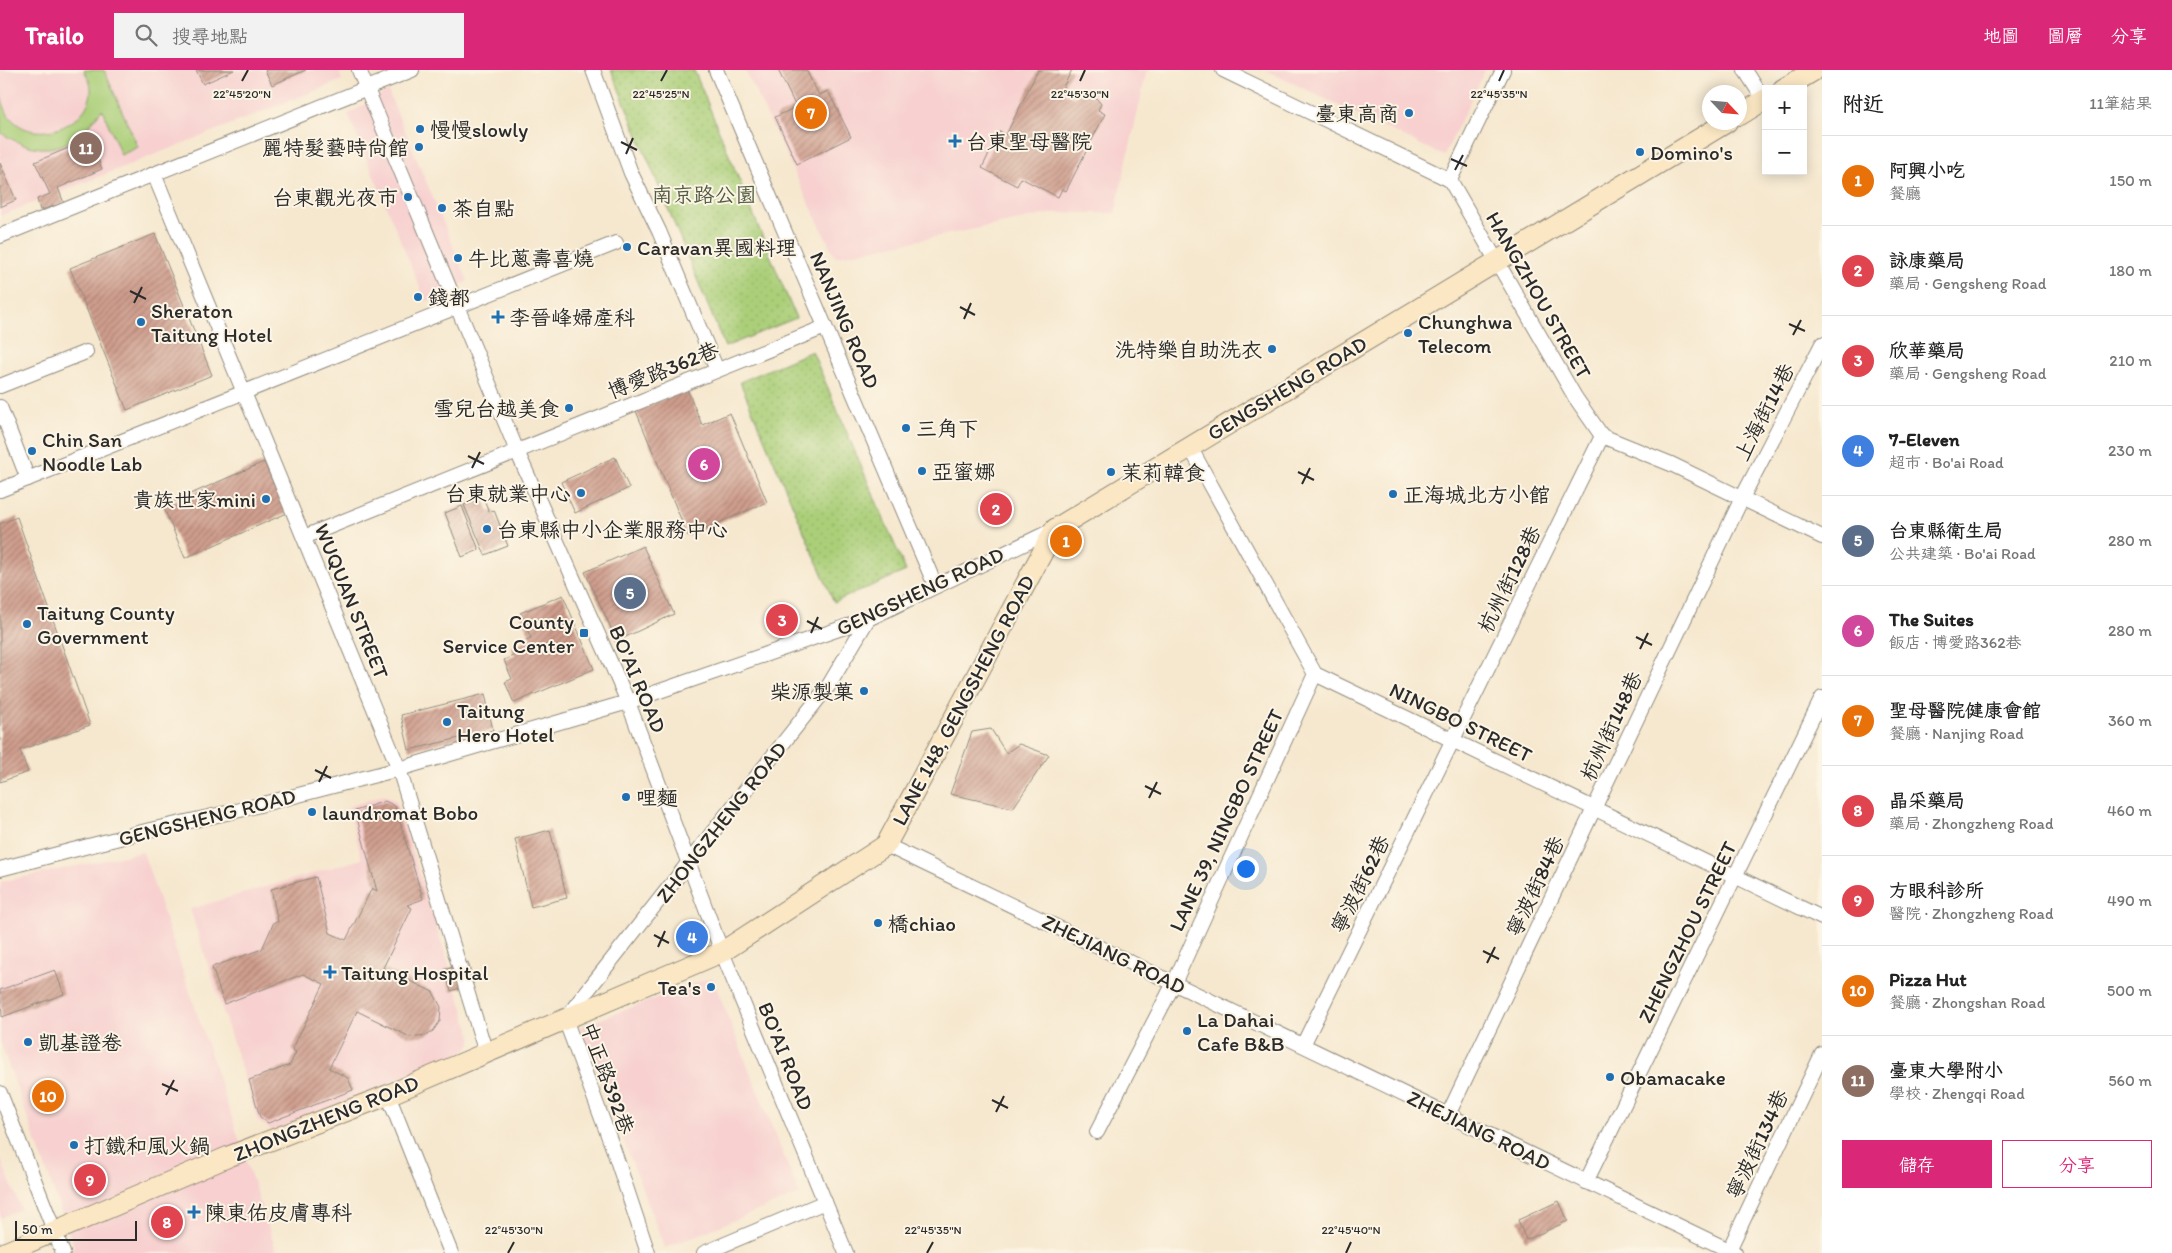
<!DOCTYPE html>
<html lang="zh-TW">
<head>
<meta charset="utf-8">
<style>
  :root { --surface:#fff; --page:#f2f2f2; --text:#222; --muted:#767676; --line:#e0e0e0; --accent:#db2777 }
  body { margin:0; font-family:Itim,"LXGW WenKai TC",sans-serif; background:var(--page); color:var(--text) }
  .controls { position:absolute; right:15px; top:15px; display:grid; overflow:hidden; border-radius:0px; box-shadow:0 2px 12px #0003 }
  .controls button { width:45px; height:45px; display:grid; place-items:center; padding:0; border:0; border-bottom:1px solid var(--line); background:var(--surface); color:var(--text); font:25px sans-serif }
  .compass { position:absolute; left:1702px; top:15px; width:45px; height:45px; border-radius:50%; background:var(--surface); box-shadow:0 2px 12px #0003; rotate:116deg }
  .scale { position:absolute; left:15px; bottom:12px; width:122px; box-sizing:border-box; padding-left:5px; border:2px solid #2b2b2b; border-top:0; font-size:14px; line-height:18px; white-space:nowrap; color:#2b2b2b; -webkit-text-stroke:4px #fcf5e5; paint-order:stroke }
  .you { position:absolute; left:1245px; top:798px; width:18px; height:18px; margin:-12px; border:4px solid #fff; border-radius:50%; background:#1a73e8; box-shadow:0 0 0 8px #1a73e833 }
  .badge { display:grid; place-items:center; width:32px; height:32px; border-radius:50%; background:var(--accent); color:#fff; font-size:16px; font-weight:700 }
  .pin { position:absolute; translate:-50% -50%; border:2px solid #fff; box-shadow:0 1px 5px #0006 }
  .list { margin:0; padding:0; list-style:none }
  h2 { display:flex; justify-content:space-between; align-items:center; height:65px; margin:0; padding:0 20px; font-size:21px }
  h2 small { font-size:16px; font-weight:400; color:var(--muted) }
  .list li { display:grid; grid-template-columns:32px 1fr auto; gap:15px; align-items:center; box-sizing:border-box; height:90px; padding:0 20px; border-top:1px solid var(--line) }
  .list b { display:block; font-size:19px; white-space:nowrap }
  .list p { margin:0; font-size:16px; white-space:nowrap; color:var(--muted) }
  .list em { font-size:16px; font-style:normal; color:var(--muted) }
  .actions { display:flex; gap:10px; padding:15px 20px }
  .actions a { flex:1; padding:11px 0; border:1px solid var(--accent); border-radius:0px; text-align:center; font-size:18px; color:var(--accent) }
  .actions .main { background:var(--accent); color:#fff }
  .icon { flex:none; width:28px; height:28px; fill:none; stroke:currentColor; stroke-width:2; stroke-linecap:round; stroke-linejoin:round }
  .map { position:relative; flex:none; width:1822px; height:1183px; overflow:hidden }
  header { display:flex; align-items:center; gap:30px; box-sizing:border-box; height:70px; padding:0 25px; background:var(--accent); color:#fff }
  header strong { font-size:24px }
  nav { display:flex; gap:28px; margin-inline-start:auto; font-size:18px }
  .search { width:350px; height:45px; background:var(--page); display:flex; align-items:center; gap:12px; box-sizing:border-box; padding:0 18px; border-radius:0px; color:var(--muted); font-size:19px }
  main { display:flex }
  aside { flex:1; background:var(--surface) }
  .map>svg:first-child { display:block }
</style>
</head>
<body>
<header>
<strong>Trailo</strong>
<div class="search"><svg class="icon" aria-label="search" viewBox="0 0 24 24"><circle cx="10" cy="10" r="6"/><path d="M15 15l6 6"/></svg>搜尋地點</div>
<nav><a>地圖</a><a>圖層</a><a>分享</a></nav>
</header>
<main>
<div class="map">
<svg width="1822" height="1183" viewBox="0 0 1822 1183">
  <defs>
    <pattern id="park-dots" width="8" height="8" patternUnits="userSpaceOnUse" patternTransform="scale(1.25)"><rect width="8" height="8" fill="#abcf79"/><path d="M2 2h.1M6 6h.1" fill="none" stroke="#93b269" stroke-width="1.8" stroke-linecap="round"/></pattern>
    <pattern id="building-hatch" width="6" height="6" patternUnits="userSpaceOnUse" patternTransform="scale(1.25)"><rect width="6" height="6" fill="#cf9d8d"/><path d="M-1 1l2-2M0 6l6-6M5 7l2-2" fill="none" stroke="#a88073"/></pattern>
  </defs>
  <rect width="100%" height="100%" fill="#fcf5e5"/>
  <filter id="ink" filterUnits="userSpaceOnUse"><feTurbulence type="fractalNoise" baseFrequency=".02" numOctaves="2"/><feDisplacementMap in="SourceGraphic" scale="10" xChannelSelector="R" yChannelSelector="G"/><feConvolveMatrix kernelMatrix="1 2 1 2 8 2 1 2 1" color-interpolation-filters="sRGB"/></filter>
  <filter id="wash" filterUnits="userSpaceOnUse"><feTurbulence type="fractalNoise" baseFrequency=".0096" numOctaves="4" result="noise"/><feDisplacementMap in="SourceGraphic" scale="20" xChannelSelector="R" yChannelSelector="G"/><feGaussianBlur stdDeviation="1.12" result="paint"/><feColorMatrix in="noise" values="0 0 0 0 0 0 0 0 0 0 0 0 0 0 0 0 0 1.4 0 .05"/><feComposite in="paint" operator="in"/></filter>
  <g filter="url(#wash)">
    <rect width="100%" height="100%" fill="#f6e8cf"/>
    <g fill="#f7d0cf">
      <path d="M0,0H339L342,10L0,146Z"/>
      <path d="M745,0H1147L1115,143H1054L835,187Z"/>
      <path d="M1265,0H1485L1444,86Z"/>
      <path d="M388,21L468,211L426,232L348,44Z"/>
      <path d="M384,725L396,731L471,964V973L467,979L460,984L273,1061L258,1051L190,839L362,789L348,737Z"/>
      <path d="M143,782L277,1183H60L74,1177L0,971V812Z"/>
      <path d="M712,907L799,1124L665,1178L580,957Z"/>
      <path d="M0,1087L21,1139L0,1148Z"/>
    </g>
    <g fill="url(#park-dots)" stroke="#6b7d52">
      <path d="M611,0H694L796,248L725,277Z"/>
      <path d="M812,281L906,501L834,532L740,312Z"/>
    </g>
    <path fill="#abcf79" stroke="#6b7d52" d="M84,0H104L138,77L121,85L102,39C74,80 44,90 1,63L0,25C3,31 5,41 9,46C34,79 93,54 91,18C91,13 86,5 84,0Z"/>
    <g id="blocks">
      <g fill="url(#building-hatch)">
        <path d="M196,0H234L203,14Z"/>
        <path d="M265,0H306L272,15Z"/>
        <path d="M778,0H806L819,25L828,21L851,67L797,94L775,47L796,37Z"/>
        <path d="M1038,0H1072L1061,21L1074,28L1080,21L1096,28L1101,34L1098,40L1105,44L1066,121L1062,119L1058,127L1021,108L1017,116L982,98L1000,61L1006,65Z"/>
        <path d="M90,69L102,99L58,118L64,133L40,140L37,129L50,124L35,92Z"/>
        <path d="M0,93L16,130L0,137Z"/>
        <path d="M155,164L212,305L127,340L70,198Z"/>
        <path d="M687,319L702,355L730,343L767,432L688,466L636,341Z"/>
        <path d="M615,387L629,418L575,443L561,412Z"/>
        <path d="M264,392L287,443L185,488L163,436Z"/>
        <path d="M483,427L489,442L494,440L508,476L485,485L464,435Z"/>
        <path d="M462,436L479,480L462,487L445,443Z"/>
        <path d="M17,447L90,655L20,680L28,702L0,712V454Z"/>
        <path d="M643,476L674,544L617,571L585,502Z"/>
        <path d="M563,525L594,599L514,633L505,612L512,609L504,590L515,585L511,577L531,568L520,543Z"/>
        <path d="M485,624L493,660L409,680L401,645Z"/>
        <path d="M991,659L1006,683L1019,674L1049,685L1013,738L950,724L972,662Z"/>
        <path d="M385,731L395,736L423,829L407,835L412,838L383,898L433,922L441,937L440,951L433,961L426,965L410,967L357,941L329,998L348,1008L353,1020L268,1053L260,1047L249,1010L290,995L296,982L292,980L324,914L303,904L224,934L212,897L262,879L274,852H278L271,819L316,807L330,863L346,870L372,818L377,821L355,741Z"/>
        <path d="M550,760L567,828L531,837L515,769Z"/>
        <path d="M468,892L474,913L451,921L444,900Z"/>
        <path d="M55,900L64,924L2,947L0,920Z"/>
        <path d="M1559,1131L1568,1151L1526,1170L1518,1150Z"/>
      </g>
    </g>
  </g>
  <g filter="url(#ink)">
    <use href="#blocks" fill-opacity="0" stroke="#908a7d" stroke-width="1"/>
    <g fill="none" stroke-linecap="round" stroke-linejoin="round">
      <g stroke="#908a7d" stroke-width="16">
        <g id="street">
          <path d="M359,0L517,381L628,632L722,882L846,1183"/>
          <path d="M593,0L631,103L659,161L717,300"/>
          <path d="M716,0L935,515"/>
          <path d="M1223,0L1450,110L1575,327L1602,366L1671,394L1822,467"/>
          <path d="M1745,0L1764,30"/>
          <path d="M154,104L399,699L486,983"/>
          <path d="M1450,110L1503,0"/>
          <path d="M0,166L412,0"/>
          <path d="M0,316L86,282"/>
          <path d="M0,337L28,409"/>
          <path d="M1190,377L1315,604L1822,848"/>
          <path d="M0,420L616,173"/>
          <path d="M304,467L825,257"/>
          <path d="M886,775L1735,1183"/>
          <path d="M0,799L150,760L240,740L399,699L628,632L868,549L1055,459"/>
          <path d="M1303,975L1602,366"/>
          <path d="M0,1023L63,1183"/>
          <path d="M388,1025L451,1183"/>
          <path d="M1448,1045L1742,428L1822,274"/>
          <path d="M1097,1062L1174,913L1315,604"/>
          <path d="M1586,1112L1822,628"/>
          <path d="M1729,1180L1822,984"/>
          <path d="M648,1183L614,1081L565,949L829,615L868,549"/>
          <path d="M704,1183L825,1132"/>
        </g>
      </g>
      <g stroke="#908a7d" stroke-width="22">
        <g id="secondary">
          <path d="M1783,19L1815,0"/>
          <path d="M1740,45L1766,29"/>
          <path d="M4,1183L230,1086L388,1025L722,882L886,775L1055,459L1727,52"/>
        </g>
      </g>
      <use href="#street" stroke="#fff" stroke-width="14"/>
      <use href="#secondary" stroke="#fbe7c3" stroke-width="20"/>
    </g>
  </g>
  <path fill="none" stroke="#2b2b2b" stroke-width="2" d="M242,11L248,0M661,11L667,0M1080,11L1085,0M1499,11L1504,0M621,72L637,80M626,84L633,68M1451,89L1467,96M1455,100L1463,85M130,221L146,229M134,233L142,217M960,237L975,245M964,249L971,233M1789,254L1805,261M1793,265L1801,250M468,386L484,394M472,398L480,382M1298,402L1314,410M1302,414L1310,398M807,551L822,559M811,563L818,547M1636,567L1652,575M1640,579L1648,563M315,700L331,708M319,712L327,696M1145,716L1161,724M1149,728L1157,712M654,865L669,873M658,877L665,861M1483,881L1499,889M1487,893L1495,877M162,1014L178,1021M166,1025L174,1010M992,1030L1008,1038M996,1042L1004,1026M508,1183L514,1172M927,1183L933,1172M1346,1183L1351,1172"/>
  <g fill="#1f6fb2" stroke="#fcf5e5" stroke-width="2">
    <circle cx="1409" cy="43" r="5"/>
    <circle cx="420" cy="59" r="5"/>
    <path d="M952.5 63.5h5v5h5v5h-5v5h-5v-5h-5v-5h5z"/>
    <circle cx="419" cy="77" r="5"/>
    <circle cx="1640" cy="82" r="5"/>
    <circle cx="408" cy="127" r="5"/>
    <circle cx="442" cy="138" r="5"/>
    <circle cx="627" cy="177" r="5"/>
    <circle cx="458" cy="188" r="5"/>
    <circle cx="418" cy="227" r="5"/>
    <path d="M495.5 239.5h5v5h5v5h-5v5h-5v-5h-5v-5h5z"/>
    <circle cx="141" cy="252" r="5"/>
    <circle cx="1408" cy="263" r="5"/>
    <circle cx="1272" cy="279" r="5"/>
    <circle cx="569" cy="338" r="5"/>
    <circle cx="906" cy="358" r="5"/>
    <circle cx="32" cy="381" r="5"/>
    <circle cx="922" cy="401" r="5"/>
    <circle cx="1111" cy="402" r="5"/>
    <circle cx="581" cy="423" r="5"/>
    <circle cx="1393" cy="424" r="5"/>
    <circle cx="266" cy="429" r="5"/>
    <circle cx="487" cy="459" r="5"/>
    <circle cx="27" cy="554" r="5"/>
    <rect x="579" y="558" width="10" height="10" rx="2.5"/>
    <circle cx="864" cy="621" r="5"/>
    <circle cx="447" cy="652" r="5"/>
    <circle cx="626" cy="727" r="5"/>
    <circle cx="312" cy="742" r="5"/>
    <circle cx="878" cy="853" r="5"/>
    <path d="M327.5 894.5h5v5h5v5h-5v5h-5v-5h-5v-5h5z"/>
    <circle cx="711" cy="917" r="5"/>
    <circle cx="1187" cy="961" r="5"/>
    <circle cx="28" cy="972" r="5"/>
    <circle cx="1610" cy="1007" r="5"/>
    <circle cx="74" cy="1075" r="5"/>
    <path d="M191.5 1134.5h5v5h5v5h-5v5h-5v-5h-5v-5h5z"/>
  </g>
  <g text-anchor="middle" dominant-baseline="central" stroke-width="4" stroke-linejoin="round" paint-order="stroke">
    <g font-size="21" fill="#2b2b2b" stroke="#fcf5e5" text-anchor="start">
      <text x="1399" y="43" text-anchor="end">臺東高商</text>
      <text x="430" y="59">慢慢slowly</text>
      <text x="966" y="71">台東聖母醫院</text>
      <text x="409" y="77" text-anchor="end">麗特髮藝時尚館</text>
      <text x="1650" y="82">Domino's</text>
      <text x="398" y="127" text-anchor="end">台東觀光夜市</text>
      <text x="452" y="138">茶自點</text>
      <text x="637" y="177">Caravan異國料理</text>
      <text x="468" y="188">牛比蔥壽喜燒</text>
      <text x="428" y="227">錢都</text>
      <text x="151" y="240">Sheraton<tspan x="151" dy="24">Taitung Hotel</tspan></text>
      <text x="509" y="247">李晉峰婦產科</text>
      <text x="1418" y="251">Chunghwa<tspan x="1418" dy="24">Telecom</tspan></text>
      <text x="1262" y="279" text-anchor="end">洗特樂自助洗衣</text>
      <text x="559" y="338" text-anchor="end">雪兒台越美食</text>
      <text x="916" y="358">三角下</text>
      <text x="42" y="369">Chin San<tspan x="42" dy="24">Noodle Lab</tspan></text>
      <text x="932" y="401">亞蜜娜</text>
      <text x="1121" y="402">茉莉韓食</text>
      <text x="571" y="423" text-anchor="end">台東就業中心</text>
      <text x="1403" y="424">正海城北方小館</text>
      <text x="256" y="429" text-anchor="end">貴族世家mini</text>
      <text x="497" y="459">台東縣中小企業服務中心</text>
      <text x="37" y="542">Taitung County<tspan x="37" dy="24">Government</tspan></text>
      <text x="574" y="551" text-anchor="end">County<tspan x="574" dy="24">Service Center</tspan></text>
      <text x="854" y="621" text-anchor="end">柴源製菓</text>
      <text x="457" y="640">Taitung<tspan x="457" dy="24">Hero Hotel</tspan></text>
      <text x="636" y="727">哩麵</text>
      <text x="322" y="742">laundromat Bobo</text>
      <text x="888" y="853">橋chiao</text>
      <text x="341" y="902">Taitung Hospital</text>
      <text x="701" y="917" text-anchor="end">Tea's</text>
      <text x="1197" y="949">La Dahai<tspan x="1197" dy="24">Cafe B&amp;B</tspan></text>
      <text x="38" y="972">凱基證卷</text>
      <text x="1620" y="1007">Obamacake</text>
      <text x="84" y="1075">打鐵和風火鍋</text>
      <text x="205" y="1142">陳東佑皮膚專科</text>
    </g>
    <g font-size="21" fill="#515c42" stroke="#fcf5e5">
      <text x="704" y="124">南京路公園</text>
    </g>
    <g font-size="21" fill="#2b2b2b" stroke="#fcf5e5">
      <text transform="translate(1539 225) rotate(60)">HANGZHOU STREET</text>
      <text transform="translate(845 250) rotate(67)">NANJING ROAD</text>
      <text transform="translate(663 300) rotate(-22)">博愛路362巷</text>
      <text transform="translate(1287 318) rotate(-31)">GENGSHENG ROAD</text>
      <text transform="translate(1764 342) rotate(-63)">上海街14巷</text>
      <text transform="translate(1509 509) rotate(-64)">杭州街128巷</text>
      <text transform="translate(920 521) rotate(-25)">GENGSHENG ROAD</text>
      <text transform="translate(352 531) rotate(68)">WUQUAN STREET</text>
      <text transform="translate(638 609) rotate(67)">BO'AI ROAD</text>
      <text transform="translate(963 630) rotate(-62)">LANE 148, GENGSHENG ROAD</text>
      <text transform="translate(1461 652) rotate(26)">NINGBO STREET</text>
      <text transform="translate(1611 656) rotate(-65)">杭州街148巷</text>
      <text transform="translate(207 747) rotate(-14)">GENGSHENG ROAD</text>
      <text transform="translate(1226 750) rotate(-65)">LANE 39, NINGBO STREET</text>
      <text transform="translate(721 752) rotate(-52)">ZHONGZHENG ROAD</text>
      <text transform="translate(1360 814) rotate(-64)">寧波街62巷</text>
      <text transform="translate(1535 816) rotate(-65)">寧波街84巷</text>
      <text transform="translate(1687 862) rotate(-64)">ZHENGZHOU STREET</text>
      <text transform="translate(1114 884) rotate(26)">ZHEJIANG ROAD</text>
      <text transform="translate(786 986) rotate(68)">BO'AI ROAD</text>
      <text transform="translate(608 1008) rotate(70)">中正路392巷</text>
      <text transform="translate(326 1048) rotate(-22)">ZHONGZHENG ROAD</text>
      <text transform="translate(1479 1060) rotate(26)">ZHEJIANG ROAD</text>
      <text transform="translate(1757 1074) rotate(-65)">寧波街134巷</text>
    </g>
  </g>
  <g font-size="12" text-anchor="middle" fill="#2b2b2b" stroke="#fcf5e5" stroke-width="4" stroke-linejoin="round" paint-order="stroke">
    <text x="242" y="28">22°45'20"N</text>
    <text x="661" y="28">22°45'25"N</text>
    <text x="1080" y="28">22°45'30"N</text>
    <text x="1499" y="28">22°45'35"N</text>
    <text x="514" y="1164">22°45'30"N</text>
    <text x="933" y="1164">22°45'35"N</text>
    <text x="1351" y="1164">22°45'40"N</text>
  </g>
</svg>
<div class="controls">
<button>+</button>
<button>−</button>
</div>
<svg class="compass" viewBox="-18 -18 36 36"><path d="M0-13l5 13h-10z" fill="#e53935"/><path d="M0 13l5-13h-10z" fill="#767676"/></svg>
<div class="scale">50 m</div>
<div class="you"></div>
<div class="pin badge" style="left:1066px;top:471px;background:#e8710a">1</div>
<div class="pin badge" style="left:996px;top:439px;background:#e0444e">2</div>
<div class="pin badge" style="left:782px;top:550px;background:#e0444e">3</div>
<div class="pin badge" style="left:692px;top:867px;background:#3f7fe0">4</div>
<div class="pin badge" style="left:630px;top:523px;background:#5c6f8a">5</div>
<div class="pin badge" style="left:704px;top:394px;background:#d1479c">6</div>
<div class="pin badge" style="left:811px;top:43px;background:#e8710a">7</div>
<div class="pin badge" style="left:167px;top:1152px;background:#e0444e">8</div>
<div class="pin badge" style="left:90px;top:1110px;background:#e0444e">9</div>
<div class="pin badge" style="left:48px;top:1026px;background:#e8710a">10</div>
<div class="pin badge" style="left:86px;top:78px;background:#8d6e63">11</div>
</div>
<aside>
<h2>附近<small>11筆結果</small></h2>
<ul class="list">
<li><span class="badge" style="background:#e8710a">1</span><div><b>阿興小吃</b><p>餐廳</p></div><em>150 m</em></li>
<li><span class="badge" style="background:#e0444e">2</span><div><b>詠康藥局</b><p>藥局 · Gengsheng Road</p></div><em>180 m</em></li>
<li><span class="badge" style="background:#e0444e">3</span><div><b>欣華藥局</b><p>藥局 · Gengsheng Road</p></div><em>210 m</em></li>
<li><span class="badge" style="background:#3f7fe0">4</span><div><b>7-Eleven</b><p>超市 · Bo'ai Road</p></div><em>230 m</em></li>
<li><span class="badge" style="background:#5c6f8a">5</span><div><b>台東縣衛生局</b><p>公共建築 · Bo'ai Road</p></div><em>280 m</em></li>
<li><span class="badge" style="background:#d1479c">6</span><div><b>The Suites</b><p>飯店 · 博愛路362巷</p></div><em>280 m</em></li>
<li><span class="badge" style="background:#e8710a">7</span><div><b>聖母醫院健康會館</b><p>餐廳 · Nanjing Road</p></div><em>360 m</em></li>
<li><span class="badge" style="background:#e0444e">8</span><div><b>晶采藥局</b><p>藥局 · Zhongzheng Road</p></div><em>460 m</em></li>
<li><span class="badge" style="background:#e0444e">9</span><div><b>方眼科診所</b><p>醫院 · Zhongzheng Road</p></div><em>490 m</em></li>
<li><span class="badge" style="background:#e8710a">10</span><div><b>Pizza Hut</b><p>餐廳 · Zhongshan Road</p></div><em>500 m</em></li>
<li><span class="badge" style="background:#8d6e63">11</span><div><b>臺東大學附小</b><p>學校 · Zhengqi Road</p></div><em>560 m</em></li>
</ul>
<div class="actions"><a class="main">儲存</a><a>分享</a></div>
</aside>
</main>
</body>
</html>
